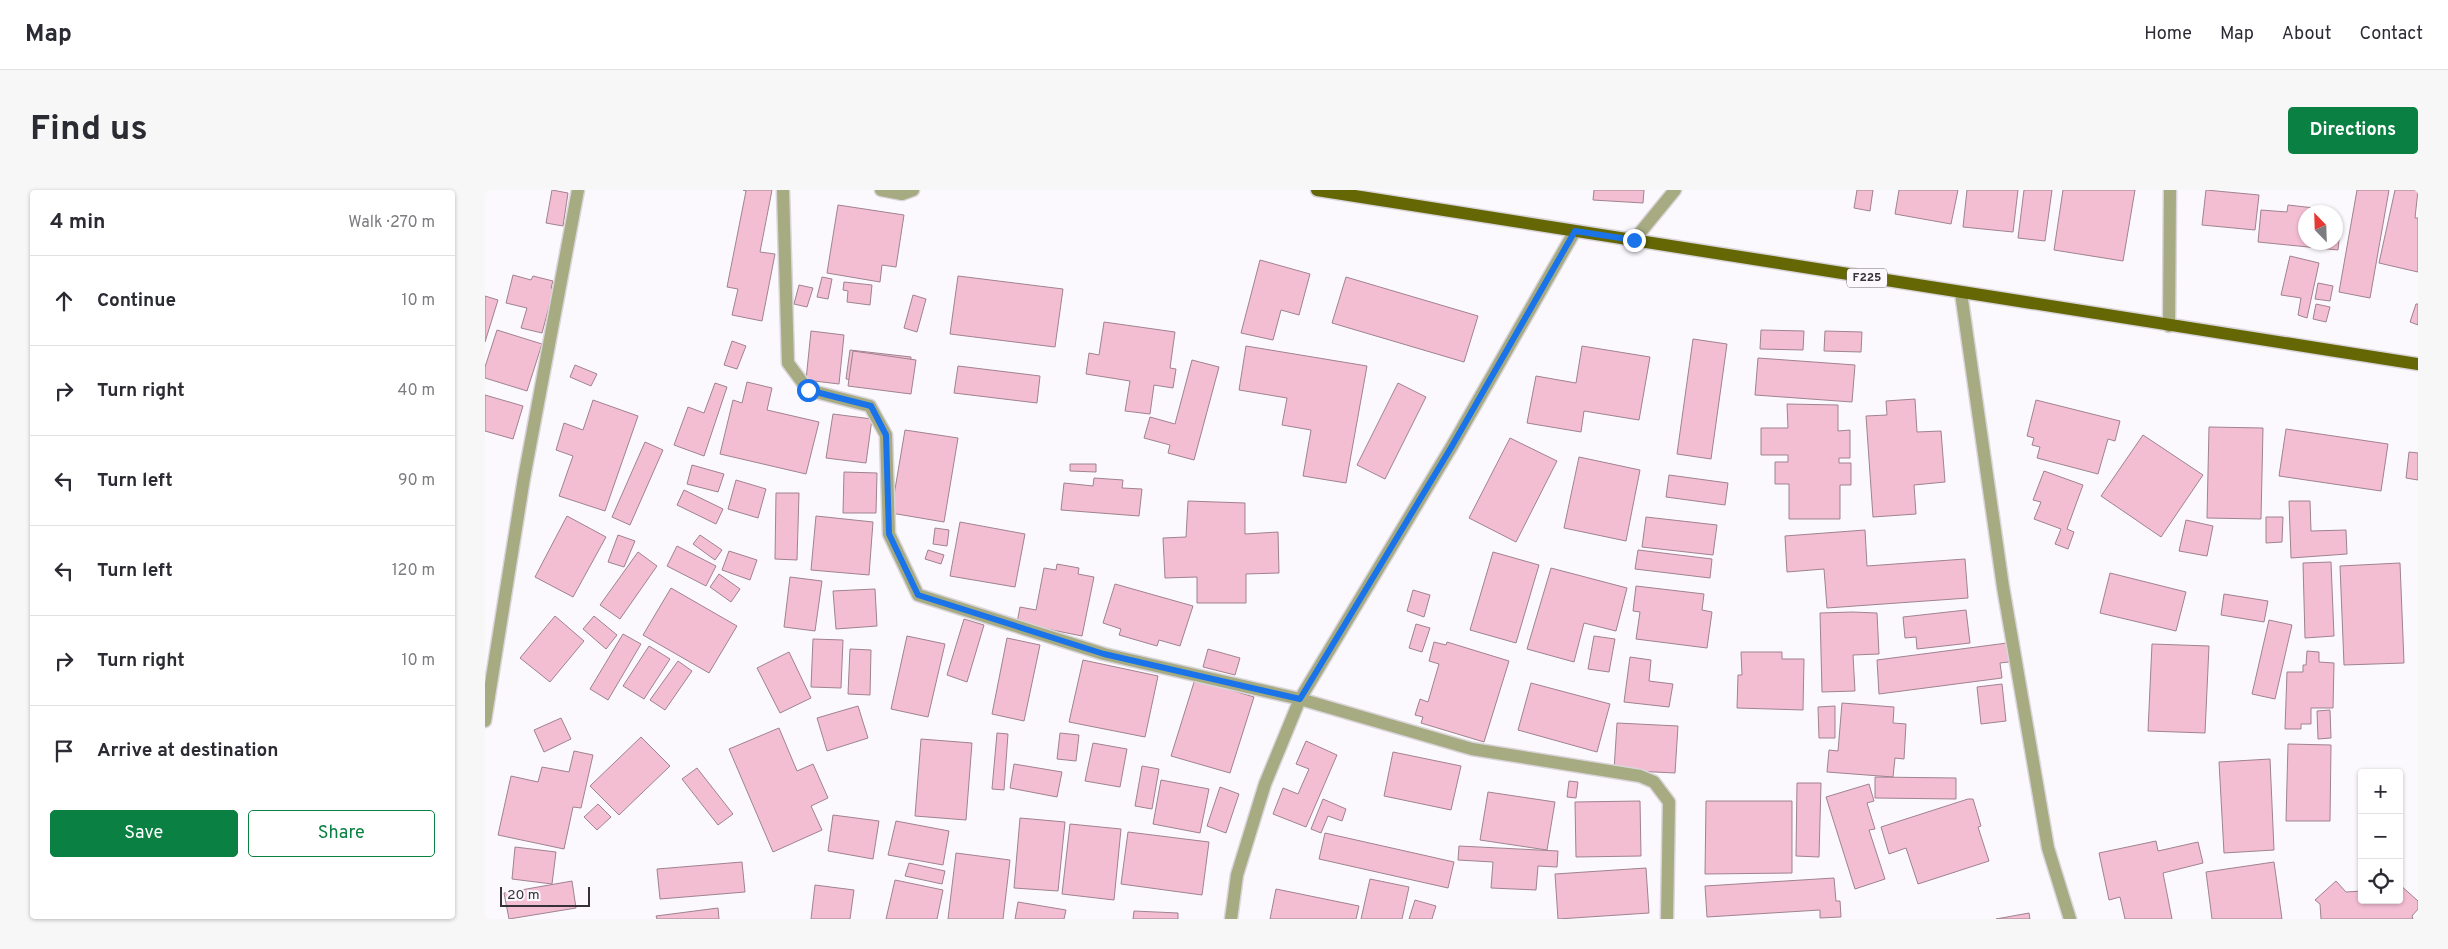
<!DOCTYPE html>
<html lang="en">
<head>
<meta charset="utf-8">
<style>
  :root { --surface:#fff; --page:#f7f7f7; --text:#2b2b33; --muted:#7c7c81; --line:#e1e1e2; --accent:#0b8043 }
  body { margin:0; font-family:Overpass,sans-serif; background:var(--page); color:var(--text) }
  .controls { position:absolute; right:15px; bottom:15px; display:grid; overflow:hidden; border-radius:5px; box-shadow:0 1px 4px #0004 }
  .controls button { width:45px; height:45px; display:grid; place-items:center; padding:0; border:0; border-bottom:1px solid var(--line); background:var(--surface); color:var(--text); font:25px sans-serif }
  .compass { position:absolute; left:1813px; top:15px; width:45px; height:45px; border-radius:50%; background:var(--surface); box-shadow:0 1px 4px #0004; rotate:337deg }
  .scale { position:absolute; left:15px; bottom:12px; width:90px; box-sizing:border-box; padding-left:5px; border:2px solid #37313a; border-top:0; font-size:14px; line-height:18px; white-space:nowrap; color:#37313a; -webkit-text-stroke:4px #fcf9fe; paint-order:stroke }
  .stop { position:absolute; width:15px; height:15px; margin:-11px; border:4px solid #1a73e8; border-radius:50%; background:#fff }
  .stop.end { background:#1a73e8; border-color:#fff; box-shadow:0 1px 5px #0008 }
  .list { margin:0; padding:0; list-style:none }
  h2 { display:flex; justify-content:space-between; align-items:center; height:65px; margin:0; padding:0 20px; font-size:21px }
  h2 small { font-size:16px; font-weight:400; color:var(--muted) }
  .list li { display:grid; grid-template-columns:32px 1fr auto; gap:15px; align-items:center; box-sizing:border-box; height:90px; padding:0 20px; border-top:1px solid var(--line) }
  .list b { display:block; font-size:19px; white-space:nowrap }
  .list em { font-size:16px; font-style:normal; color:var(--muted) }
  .actions { display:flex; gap:10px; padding:15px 20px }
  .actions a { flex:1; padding:11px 0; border:1px solid var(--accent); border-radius:5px; text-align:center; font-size:18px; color:var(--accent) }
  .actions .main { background:var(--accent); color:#fff }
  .icon { flex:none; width:28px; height:28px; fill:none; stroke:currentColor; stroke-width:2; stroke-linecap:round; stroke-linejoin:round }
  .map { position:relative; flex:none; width:1933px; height:729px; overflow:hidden; border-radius:5px }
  header { display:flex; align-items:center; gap:30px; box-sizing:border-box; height:70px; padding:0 25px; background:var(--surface); border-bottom:1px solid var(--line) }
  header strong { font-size:24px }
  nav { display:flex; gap:28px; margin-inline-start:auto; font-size:18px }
  .intro { display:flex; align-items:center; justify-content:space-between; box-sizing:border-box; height:120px; padding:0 30px }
  h1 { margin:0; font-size:35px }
  .button { padding:12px 22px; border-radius:5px; background:var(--accent); color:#fff; font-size:18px; font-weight:700 }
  main { display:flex; gap:30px; padding:0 30px }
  aside { flex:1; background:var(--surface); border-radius:5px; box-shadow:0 1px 4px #0004 }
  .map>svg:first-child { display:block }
</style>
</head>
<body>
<header>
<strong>Map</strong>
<nav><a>Home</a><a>Map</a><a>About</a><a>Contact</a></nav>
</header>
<div class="intro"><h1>Find us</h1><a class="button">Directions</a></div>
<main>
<aside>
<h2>4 min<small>Walk · 270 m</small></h2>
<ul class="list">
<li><svg class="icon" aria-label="ahead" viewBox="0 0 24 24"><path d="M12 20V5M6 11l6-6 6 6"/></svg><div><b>Continue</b></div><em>10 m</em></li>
<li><svg class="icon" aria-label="right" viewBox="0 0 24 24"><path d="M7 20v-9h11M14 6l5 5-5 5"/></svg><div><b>Turn right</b></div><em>40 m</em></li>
<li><svg class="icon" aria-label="left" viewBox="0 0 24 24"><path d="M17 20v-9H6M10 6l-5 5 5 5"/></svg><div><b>Turn left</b></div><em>90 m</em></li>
<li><svg class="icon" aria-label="left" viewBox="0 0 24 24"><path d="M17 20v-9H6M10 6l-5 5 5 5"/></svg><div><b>Turn left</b></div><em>120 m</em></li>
<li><svg class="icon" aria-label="right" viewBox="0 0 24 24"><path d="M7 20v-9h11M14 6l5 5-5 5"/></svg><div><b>Turn right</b></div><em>10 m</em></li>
<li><svg class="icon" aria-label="arrive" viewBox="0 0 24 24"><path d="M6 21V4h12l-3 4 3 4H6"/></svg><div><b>Arrive at destination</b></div></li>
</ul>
<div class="actions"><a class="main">Save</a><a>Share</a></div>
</aside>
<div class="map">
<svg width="1933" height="729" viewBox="0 0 1933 729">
  <rect width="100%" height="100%" fill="#fcf9fe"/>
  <g fill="#f3bdd2" stroke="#9f838e">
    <path d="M67,0L83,3L78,36L61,33Z"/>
    <path d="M258,0H287L275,62L290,64L277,131L247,125L253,99L242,97L261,1Z"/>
    <path d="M1109,0H1159L1158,13L1108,10Z"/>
    <path d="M1372,0H1388L1385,21L1369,18Z"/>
    <path d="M1414,0H1473L1466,34L1410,24Z"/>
    <path d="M1482,0H1533L1528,42L1478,37Z"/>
    <path d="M1539,0H1567L1560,51L1533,48Z"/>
    <path d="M1578,0H1650L1638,71L1569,60Z"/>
    <path d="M1721,0L1774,5L1770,40L1717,35Z"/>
    <path d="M1872,0H1904L1885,108L1854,102Z"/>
    <path d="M1910,0H1933L1930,28H1933V82L1894,73Z"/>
    <path d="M353,15L419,25L411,77L397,75L395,92L342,83Z"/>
    <path d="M1803,15L1847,20V22H1820V52H1850V29L1856,30L1853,60L1773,52L1776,20L1802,22Z"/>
    <path d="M1805,66L1834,73L1822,128L1813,125L1816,108L1796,105Z"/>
    <path d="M775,70L825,84L814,125L796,120L788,150L756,143Z"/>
    <path d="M28,85L46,90L48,86L68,91L66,98H69L57,143L36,138L42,118L21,113Z"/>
    <path d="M473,86L578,99L570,157L465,144Z"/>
    <path d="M337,87L347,89L343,109L332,107Z"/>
    <path d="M861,87L993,126L979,172L847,133Z"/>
    <path d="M359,92L387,95L385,115L362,112L363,101L358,100Z"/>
    <path d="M1833,93L1848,96L1845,111L1830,109Z"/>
    <path d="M314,95L328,98L322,117L309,114Z"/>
    <path d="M428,105L441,109L432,142L419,138Z"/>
    <path d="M0,106L13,110L0,152Z"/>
    <path d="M1831,114L1845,117L1841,132L1828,129Z"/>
    <path d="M1931,114H1933V135L1925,132Z"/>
    <path d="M619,132L690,142L685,178L691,179L688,198L669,195L665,224L640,221L645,191L601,184L604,163L614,165Z"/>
    <path d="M12,140L57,154L42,201L0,188V177Z"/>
    <path d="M1276,140L1319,141L1318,160L1275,159Z"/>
    <path d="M326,141L359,145L354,194L321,190Z"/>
    <path d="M1340,141L1377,142L1376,162L1339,161Z"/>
    <path d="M1208,149L1242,154L1226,269L1192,264Z"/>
    <path d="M247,151L261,156L252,179L239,175Z"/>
    <path d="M761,156L882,176L861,293L818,286L826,240L797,235L802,208L754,200Z"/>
    <path d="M1097,156L1165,167L1154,230L1099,221L1096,242L1042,233L1051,186L1091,193Z"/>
    <path d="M365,160L426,167L423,196L361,189Z"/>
    <path d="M368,161L431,170L426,204L363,196Z"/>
    <path d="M1273,168L1370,175L1367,212L1270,205Z"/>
    <path d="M707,170L734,177L709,270L683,263L685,255L659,248L665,227L690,234Z"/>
    <path d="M90,175L112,184L106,196L85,187Z"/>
    <path d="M473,176L555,186L552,213L469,203Z"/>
    <path d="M262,192L287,198L282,220L334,232L321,284L235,264L248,210L257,213Z"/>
    <path d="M230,193L242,197L219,266L189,255L203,217L219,223Z"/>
    <path d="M913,193L941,207L900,289L872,275Z"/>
    <path d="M0,205L38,216L28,249L0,241Z"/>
    <path d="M1430,209L1432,242L1456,241L1460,292L1429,295L1431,324L1388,327L1381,226L1402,225L1401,211Z"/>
    <path d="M108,210L153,226L120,321L74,306L88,266L71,260L79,233L98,240Z"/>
    <path d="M1551,210L1635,231L1630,251L1623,249L1613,284L1552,268L1555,257L1547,255L1549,248L1542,246Z"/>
    <path d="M1302,214L1353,215V241L1365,240V268H1354V273H1366V295H1355V329H1304V294H1290V272H1303V265H1276V238H1303Z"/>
    <path d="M348,224L387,229L381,273L341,268Z"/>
    <path d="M1724,237L1778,238L1776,329L1722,328Z"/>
    <path d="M1801,239L1903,254L1896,301L1794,286Z"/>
    <path d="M420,240L473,248L459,332L406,323Z"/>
    <path d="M1658,245L1718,285L1676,347L1616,306Z"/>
    <path d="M1025,248L1072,271L1031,352L984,328Z"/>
    <path d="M160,252L178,260L145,335L127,327Z"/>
    <path d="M1924,262L1933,263V290L1921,288Z"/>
    <path d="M1094,267L1155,280L1141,351L1079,338Z"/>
    <path d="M585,274H611V282L585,281Z"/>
    <path d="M207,275L239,284L233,302L202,294Z"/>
    <path d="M1559,281L1598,295L1582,339L1589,342L1583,359L1570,354L1576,339L1549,329L1556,312L1548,310Z"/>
    <path d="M359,282L392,283L391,323H358Z"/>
    <path d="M1184,285L1243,293L1240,315L1181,307Z"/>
    <path d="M609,288L638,290L637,298L657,299L654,326L576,320L579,293L608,296Z"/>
    <path d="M251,290L281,299L273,328L243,319Z"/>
    <path d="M199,300L238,319L231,334L192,315Z"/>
    <path d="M291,303H314L312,370L290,369Z"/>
    <path d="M703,311L760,313V344L793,342L794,383L761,384V413H712V387L680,388L678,348L701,347Z"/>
    <path d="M1804,311H1825L1826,341L1861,340L1862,364L1806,368Z"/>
    <path d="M82,326L121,347L88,407L50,387Z"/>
    <path d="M331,326L388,332L384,385L326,380Z"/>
    <path d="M1161,327L1232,335L1228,365L1157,357Z"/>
    <path d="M1781,327H1798L1797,352L1781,353Z"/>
    <path d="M1701,330L1728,336L1722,366L1694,361Z"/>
    <path d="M475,332L540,344L530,397L465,386Z"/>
    <path d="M450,338L464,340L462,356L448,354Z"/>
    <path d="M1380,340L1382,376L1480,369L1483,408L1342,418L1339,379L1302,382L1300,346Z"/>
    <path d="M133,345L150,351L139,377L123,372Z"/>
    <path d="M215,345L237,360L230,370L208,354Z"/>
    <path d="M192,356L231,376L221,396L182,376Z"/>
    <path d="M443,360L459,365L456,374L440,369Z"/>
    <path d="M1153,360L1227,369L1225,388L1150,379Z"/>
    <path d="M244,361L272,370L265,390L237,380Z"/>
    <path d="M153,362L172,376L135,429L115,415Z"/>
    <path d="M1008,362L1054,375L1031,453L985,440Z"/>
    <path d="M1846,372L1849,446L1820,448L1818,373Z"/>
    <path d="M1915,373L1919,473L1859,475L1855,376Z"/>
    <path d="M572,374L594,378L593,384L609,387L597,446L532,433L535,417L551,420L559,378L571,380Z"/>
    <path d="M1066,378L1142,398L1131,441L1099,433L1089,472L1042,459Z"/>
    <path d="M1625,383L1701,402L1691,441L1615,423Z"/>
    <path d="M234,384L255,399L246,412L225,397Z"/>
    <path d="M305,387L337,391L330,441L299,437Z"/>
    <path d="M630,394L708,416L695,456L674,450L672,456L634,445L636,439L618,433Z"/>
    <path d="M1151,396L1219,404L1217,420L1227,422L1222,458L1151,449L1155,422L1148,421Z"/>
    <path d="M186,398L252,436L224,483L158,445Z"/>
    <path d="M390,399L392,436L351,439L348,401Z"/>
    <path d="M928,400L945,405L939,427L922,421Z"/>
    <path d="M1739,404L1783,411L1779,432L1736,425Z"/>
    <path d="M1481,420L1485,453L1432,459L1431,447L1420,448L1418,427Z"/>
    <path d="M1367,422L1392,423L1394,464L1368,465L1370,501L1337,502L1335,423Z"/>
    <path d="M70,426L99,451L65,492L35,468Z"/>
    <path d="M109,426L132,445L121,459L98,439Z"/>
    <path d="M479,429L499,435L482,492L462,485Z"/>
    <path d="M1784,430L1807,435L1790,509L1767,504Z"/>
    <path d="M931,434L945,438L937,462L924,458Z"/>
    <path d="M138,444L156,454L123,510L105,499Z"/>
    <path d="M422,446L460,454L443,527L406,519Z"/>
    <path d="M1109,446L1130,449L1124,482L1103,479Z"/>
    <path d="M522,448L555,455L539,531L507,524Z"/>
    <path d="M328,449L358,450L356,498L326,497Z"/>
    <path d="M949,452L961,455L962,452L1024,471L999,552L936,533L938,527L930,525L935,509L943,512L954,474L944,471Z"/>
    <path d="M1522,453L1524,472L1515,473L1517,488L1394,504L1392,470Z"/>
    <path d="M1667,454L1724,456L1720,543L1663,541Z"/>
    <path d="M164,456L185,469L159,509L138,496Z"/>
    <path d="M365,459L386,460L385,505L363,504Z"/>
    <path d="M723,459L755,468L750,485L718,477Z"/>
    <path d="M1822,461L1834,462V472L1849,473L1848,518H1826V534H1816V539H1800L1802,482H1818V475H1821Z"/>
    <path d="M304,462L326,508L295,523L272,478Z"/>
    <path d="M1256,462H1297V469H1319L1318,520L1252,518L1253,485H1257Z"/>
    <path d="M1145,467L1166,470L1164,491L1188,494L1184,517L1139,512Z"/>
    <path d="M598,470L673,486L660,547L584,532Z"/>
    <path d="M193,471L207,481L180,520L165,510Z"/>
    <path d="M710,489L769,507L745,583L686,566Z"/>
    <path d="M1046,493L1125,514L1112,562L1033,540Z"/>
    <path d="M1517,494L1521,531L1496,534L1492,497Z"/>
    <path d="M1357,513L1409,517L1408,533L1421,534L1419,569L1410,568L1408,587L1342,582L1344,560L1353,561Z"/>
    <path d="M373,516L383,548L342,561L332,528Z"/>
    <path d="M1350,516V548H1334L1333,517Z"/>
    <path d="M1845,520L1846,548L1833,549L1832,521Z"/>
    <path d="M76,528L86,549L59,562L49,540Z"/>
    <path d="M1132,533L1193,536L1190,583L1129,580Z"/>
    <path d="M294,538L312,581L328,574L343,608L326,616L337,640L288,662L244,559Z"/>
    <path d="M512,543L523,544L519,600L507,599Z"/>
    <path d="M575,543L594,545L591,571L572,569Z"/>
    <path d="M156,547L185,576L134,625L105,596Z"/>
    <path d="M436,549L487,553L481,630L430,626Z"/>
    <path d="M821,551L852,565L821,637L788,624L798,598L813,604L824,579L811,574Z"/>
    <path d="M608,553L642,559L635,597L600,591Z"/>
    <path d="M1803,554L1846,555L1845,631H1801Z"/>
    <path d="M89,561L108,565L96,618L88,617L79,659L13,645L26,586L53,592L57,577L84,582Z"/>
    <path d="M908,562L976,576L966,620L899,606Z"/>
    <path d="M1785,569L1789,660L1739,663L1734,572Z"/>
    <path d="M529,574L577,582L572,607L525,598Z"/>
    <path d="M657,576L674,579L667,619L650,616Z"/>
    <path d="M212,578L248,624L233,635L197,589Z"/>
    <path d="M1390,587L1471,588V609L1390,608Z"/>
    <path d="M676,590L724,599L715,643L668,634Z"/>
    <path d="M1084,591L1093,592L1091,608L1082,607Z"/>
    <path d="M1312,593H1336L1334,667L1311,666Z"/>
    <path d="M1384,594L1389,611L1382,613L1390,639L1384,640L1400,689L1370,699L1341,607Z"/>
    <path d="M735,597L754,604L741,643L722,636Z"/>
    <path d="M1003,602L1070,612L1062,660L995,650Z"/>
    <path d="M838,609L861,619L857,631L843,626L836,643L826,639Z"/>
    <path d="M1483,609H1488L1496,636L1493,637L1504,671L1433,694L1421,658L1404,664L1396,637Z"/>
    <path d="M1155,611L1156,666L1091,667L1090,612Z"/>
    <path d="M1221,611H1307V683L1220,684Z"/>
    <path d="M113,614L126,627L112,640L99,627Z"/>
    <path d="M348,625L394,631L388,669L343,661Z"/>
    <path d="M535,628L580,632L573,701L529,698Z"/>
    <path d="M411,631L464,641L458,675L403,665Z"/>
    <path d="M585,634L636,639L629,710L577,704Z"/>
    <path d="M643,642L724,652L717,705L636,694Z"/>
    <path d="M840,643L969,672L963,698L834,669Z"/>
    <path d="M1671,651L1673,661L1713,652L1718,673L1678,683L1687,729H1640L1635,707L1624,710L1614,663Z"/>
    <path d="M974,656L1073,661L1072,677L1053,676L1051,700L1006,698L1008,672L973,670Z"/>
    <path d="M30,657L71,662L67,694L27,689Z"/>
    <path d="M471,663L525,670L518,729H463Z"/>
    <path d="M257,672L260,702L175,709L172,679Z"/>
    <path d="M1789,672L1797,729H1727L1721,682Z"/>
    <path d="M424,673L460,681L457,694L420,686Z"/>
    <path d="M1161,678L1164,723L1073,729L1070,684Z"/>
    <path d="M1349,688L1351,711H1355L1356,727L1335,728V720L1222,727L1220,696Z"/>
    <path d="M885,689L924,697L917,729H876Z"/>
    <path d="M410,690L458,700L452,729H401Z"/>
    <path d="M87,691L91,718L24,729L19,703Z"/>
    <path d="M1851,691L1861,702L1877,701V710H1914V694L1933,711V719L1927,726L1928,729H1836L1835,714L1830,710Z"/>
    <path d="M330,695L369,700L365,729H326Z"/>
    <path d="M791,699L874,716L871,729H785Z"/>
    <path d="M930,710L951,716L947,729H924Z"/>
    <path d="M533,712L581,720L579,729H530Z"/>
    <path d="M233,718L234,729H172L171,726Z"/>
    <path d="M649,721L693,723V729H648Z"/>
    <path d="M1544,723L1545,729H1511Z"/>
  </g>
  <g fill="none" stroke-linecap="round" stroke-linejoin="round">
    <g stroke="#d9d5db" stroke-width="15">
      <g id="minor">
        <path d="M298,0L303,173L323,200L385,216L401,245L404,344L433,405L619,464L815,509L987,559L1155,586L1169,592L1184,612L1182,729"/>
        <path d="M396,0L417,4L428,0"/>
        <path d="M1149,50L1190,0"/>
        <path d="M1476,103L1518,397L1563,658L1585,729"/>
        <path d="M1684,136L1685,0"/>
        <path d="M0,531L39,288L93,0"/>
        <path d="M746,729L752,685L780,594L815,509L967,256L1090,41"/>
      </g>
    </g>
    <g stroke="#d9d5db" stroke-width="15">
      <path id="major" d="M832,0L1933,174"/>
    </g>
    <use href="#minor" stroke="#a7ab81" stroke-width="12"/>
    <use href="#major" stroke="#646704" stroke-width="12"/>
  </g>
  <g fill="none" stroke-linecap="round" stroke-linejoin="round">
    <path stroke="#1a73e8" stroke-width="6" d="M323,200L386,216L401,245L404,344L433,405L619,464L815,509L967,256L1090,41L1149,50"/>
  </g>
  <g text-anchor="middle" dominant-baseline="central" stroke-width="4.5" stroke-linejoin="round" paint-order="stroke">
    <rect fill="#fcf9fe" stroke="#726d75" stroke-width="1" x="1362" y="78.5" width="40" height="19" rx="4"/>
    <g font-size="12" font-weight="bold" fill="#37313a">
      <text x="1382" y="88">F225</text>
    </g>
  </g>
</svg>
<div class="controls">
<button>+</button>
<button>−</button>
<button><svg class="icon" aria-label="locate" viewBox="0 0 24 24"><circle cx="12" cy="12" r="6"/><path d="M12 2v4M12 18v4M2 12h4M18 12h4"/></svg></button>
</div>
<svg class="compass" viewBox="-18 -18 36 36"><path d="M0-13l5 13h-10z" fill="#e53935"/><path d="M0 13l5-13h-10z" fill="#7c7c81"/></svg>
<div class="scale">20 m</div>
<div class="stop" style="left:323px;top:200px"></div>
<div class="stop end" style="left:1149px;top:50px"></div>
</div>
</main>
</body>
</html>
